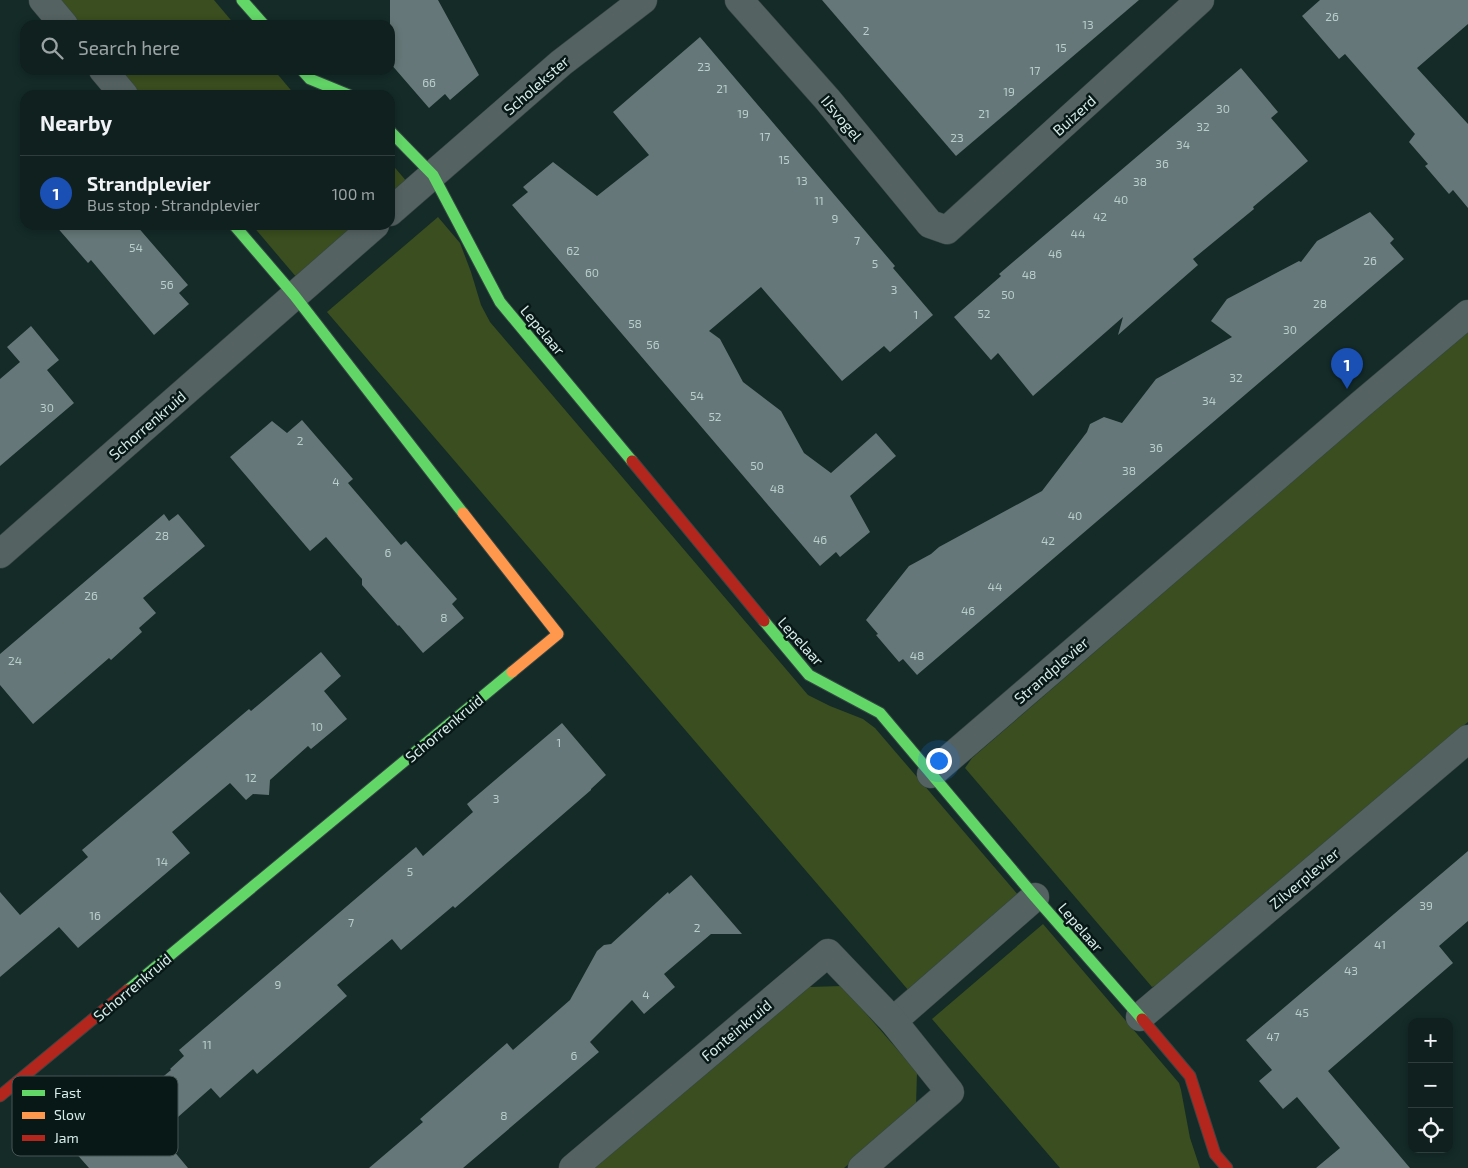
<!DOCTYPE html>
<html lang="en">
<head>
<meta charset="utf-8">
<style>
  :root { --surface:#0f201e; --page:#1d2d2b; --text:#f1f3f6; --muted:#9ba3a4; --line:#2f3e3c; --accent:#93a8a5 }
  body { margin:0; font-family:"Exo 2",sans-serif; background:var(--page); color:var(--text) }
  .controls { position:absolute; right:15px; bottom:15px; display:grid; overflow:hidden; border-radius:10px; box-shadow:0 2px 8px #0003 }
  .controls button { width:45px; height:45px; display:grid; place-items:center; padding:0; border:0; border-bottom:1px solid var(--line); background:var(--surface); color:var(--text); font:25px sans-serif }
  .you { position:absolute; left:938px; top:760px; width:18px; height:18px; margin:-12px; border:4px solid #fff; border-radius:50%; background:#1a73e8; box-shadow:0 0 0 8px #1a73e833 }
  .badge { display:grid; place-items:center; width:32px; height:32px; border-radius:50%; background:var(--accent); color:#fff; font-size:16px; font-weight:700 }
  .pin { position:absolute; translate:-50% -41px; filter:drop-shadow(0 1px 2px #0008) }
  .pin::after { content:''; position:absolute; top:26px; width:18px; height:15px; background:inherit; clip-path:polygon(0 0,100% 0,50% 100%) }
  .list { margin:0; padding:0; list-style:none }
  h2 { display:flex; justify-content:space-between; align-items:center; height:65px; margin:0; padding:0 20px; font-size:21px }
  h2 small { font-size:16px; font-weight:400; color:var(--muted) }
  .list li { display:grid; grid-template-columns:32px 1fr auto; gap:15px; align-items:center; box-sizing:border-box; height:75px; padding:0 20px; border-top:1px solid var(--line) }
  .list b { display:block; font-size:19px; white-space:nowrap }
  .list p { margin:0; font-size:16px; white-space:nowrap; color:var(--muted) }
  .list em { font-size:16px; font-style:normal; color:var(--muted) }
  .icon { flex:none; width:28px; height:28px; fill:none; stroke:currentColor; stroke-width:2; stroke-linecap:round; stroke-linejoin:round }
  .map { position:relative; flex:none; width:1468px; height:1168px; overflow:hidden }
  .search { position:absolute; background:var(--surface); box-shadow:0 2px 8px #0003; left:20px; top:20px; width:375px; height:55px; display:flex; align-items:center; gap:12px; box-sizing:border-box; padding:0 18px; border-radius:15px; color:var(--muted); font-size:19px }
  .panel { position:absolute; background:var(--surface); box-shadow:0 2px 8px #0003; left:20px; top:90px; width:375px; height:140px; border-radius:15px }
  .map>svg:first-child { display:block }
</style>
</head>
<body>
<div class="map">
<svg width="1468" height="1168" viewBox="0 0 1468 1168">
  <rect width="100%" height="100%" fill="#142b28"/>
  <g fill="#3a4e1f">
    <path d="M60,0H214L235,25H81Z"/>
    <path d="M120,70H274L295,95H141Z"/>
    <path d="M390,162L414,190L390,211Z"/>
    <path d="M438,217L460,243L471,272L481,305L490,322L808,695L830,706L863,719L875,728L1019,896L909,991L327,312Z"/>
    <path d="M252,225H373L303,285Z"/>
    <path d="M1468,329V722L1162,983L1152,987L965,768L972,758Z"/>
    <path d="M1043,924L1179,1083L1181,1090L1190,1138L1200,1168H1060L932,1019Z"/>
    <path d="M842,986L917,1072L916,1107L844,1168H594L809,987Z"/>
  </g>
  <g fill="#657778">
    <path d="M390,0H438L479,75L450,100L445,94L429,108L390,63Z"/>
    <path d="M822,0H1139L956,156Z"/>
    <path d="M1320,0H1468V24L1417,68L1468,124V208L1453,190L1449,194L1425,166L1428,164L1409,142L1415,134L1345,54L1339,59L1302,16Z"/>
    <path d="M700,37L895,266L893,268L933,315L890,352L884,346L842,381L761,287L709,331L720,339L743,382L781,411L804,453L831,473L876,433L896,456L850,496L870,532L840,557L836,552L820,566L512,205L528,192L523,187L553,162L597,196L649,155L613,112Z"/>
    <path d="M1241,68L1278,112L1271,118L1308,161L1253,207L1254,209L1193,259L1198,265L1118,335L1123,317L1033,396L998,353L991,360L954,317L1001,276L999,274Z"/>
    <path d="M1370,212L1394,239L1390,243L1404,259L917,675L903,659L899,662L876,635L878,634L866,620L909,566L931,554L939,547L1042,491L1087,432L1090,424L1104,417L1122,423L1156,379L1232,337L1211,321L1227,299L1299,261L1301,262L1317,241Z"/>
    <path d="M55,225H136L188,285L179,293L189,304L154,335L91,260L88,263Z"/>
    <path d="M31,326L59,360L47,370L74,403L0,466V379L20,362L7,347Z"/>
    <path d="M302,420L353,479L348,483L401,545L406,541L457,599L452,604L464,618L423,653L399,625L398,626L362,585V579L326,537L310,551L230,457L272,421L287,433Z"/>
    <path d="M164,514L169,521L178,514L205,546L143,598L156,613L139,628L142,632L111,660L109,658L33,724L0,685V654Z"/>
    <path d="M321,652L341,676L324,691L347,719L311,749L308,746L270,780L269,795L253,794L246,800L230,783L172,832L190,853L78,948L59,927L0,977V892L20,915L88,857L82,850L249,709L251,711Z"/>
    <path d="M562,723L606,775L591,789V790L455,908L453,906L401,950L392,939L337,985L347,996L257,1074L253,1069L220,1098L211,1088L161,1132L169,1142L168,1144L188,1168H89L74,1151L171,1070L170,1069L184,1056L179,1050L416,847L423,856L473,812L467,804Z"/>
    <path d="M1468,851V921L1439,946L1453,963L1328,1071L1410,1168H1316L1340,1148L1297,1097L1283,1109L1259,1081L1272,1070L1246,1040Z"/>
    <path d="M691,875L742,934H711L664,974L675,987L644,1014L632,1000L590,1042L599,1052L463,1168H369L423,1122L420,1119L507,1043L513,1050L570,1000L597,951L604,945L611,944L668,892L669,894Z"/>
  </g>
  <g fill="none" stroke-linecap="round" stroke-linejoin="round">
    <g stroke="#354644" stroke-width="29">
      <g id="street">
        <path d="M43,0L64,25"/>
        <path d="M739,0L827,99L930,224L947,230L1200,0"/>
        <path d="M103,70L124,95"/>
        <path d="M390,212L561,63L643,0"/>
        <path d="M0,554L375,225"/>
        <path d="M931,774L1360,405L1468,314"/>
        <path d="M1140,1017L1468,739"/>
        <path d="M893,1021L1035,897"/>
        <path d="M573,1168L828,953L893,1021L950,1092L862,1168"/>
      </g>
    </g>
    <g stroke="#354644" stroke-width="13">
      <g id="fast">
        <path d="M242,0L264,25"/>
        <path d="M302,70L310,79L349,95"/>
        <path d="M390,131L433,175L500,302L632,461"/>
        <path d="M234,225L294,295L463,513"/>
        <path d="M764,621L809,675L880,713L1035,897L1142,1019"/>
        <path d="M128,990L512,672"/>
      </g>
    </g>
    <g stroke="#354644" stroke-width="13">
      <path id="slow" d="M463,513L558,634L512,672"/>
    </g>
    <g stroke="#354644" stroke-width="13">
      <g id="jam">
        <path d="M632,461L764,621"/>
        <path d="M1142,1019L1190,1076L1215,1154L1227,1168"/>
        <path d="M0,1096L128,990"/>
      </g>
    </g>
    <use href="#street" stroke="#546261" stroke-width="28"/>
    <use href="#fast" stroke="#63d668" stroke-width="11"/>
    <use href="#slow" stroke="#ff974d" stroke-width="11"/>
    <use href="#jam" stroke="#b3261e" stroke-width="11"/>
  </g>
  <g text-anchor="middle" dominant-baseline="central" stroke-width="5" stroke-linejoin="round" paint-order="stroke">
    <g font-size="12" fill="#bacecd">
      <text x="1332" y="16">26</text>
      <text x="1088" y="24">13</text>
      <text x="866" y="30">2</text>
      <text x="1061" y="47">15</text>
      <text x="704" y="66">23</text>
      <text x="1035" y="70">17</text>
      <text x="429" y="82">66</text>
      <text x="722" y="88">21</text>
      <text x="1009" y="91">19</text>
      <text x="1223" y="108">30</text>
      <text x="743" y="113">19</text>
      <text x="984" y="113">21</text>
      <text x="1203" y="126">32</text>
      <text x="765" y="136">17</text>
      <text x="957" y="137">23</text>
      <text x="1183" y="144">34</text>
      <text x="784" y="159">15</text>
      <text x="1162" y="163">36</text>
      <text x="802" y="180">13</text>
      <text x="1140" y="181">38</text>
      <text x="1121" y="199">40</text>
      <text x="819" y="200">11</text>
      <text x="1100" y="216">42</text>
      <text x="835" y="218">9</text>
      <text x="1078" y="233">44</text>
      <text x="857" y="240">7</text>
      <text x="136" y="247">54</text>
      <text x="573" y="250">62</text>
      <text x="1055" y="253">46</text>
      <text x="1370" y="260">26</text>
      <text x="875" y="263">5</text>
      <text x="592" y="272">60</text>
      <text x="1029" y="274">48</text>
      <text x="167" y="284">56</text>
      <text x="894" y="289">3</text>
      <text x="1008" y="294">50</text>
      <text x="1320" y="303">28</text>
      <text x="984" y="313">52</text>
      <text x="916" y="314">1</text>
      <text x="635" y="323">58</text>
      <text x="1290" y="329">30</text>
      <text x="653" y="344">56</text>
      <text x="1236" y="377">32</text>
      <text x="697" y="395">54</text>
      <text x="1209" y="400">34</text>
      <text x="47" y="407">30</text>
      <text x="715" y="416">52</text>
      <text x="300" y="440">2</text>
      <text x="1156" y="447">36</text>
      <text x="757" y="465">50</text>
      <text x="1129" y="470">38</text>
      <text x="336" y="481">4</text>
      <text x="777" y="488">48</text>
      <text x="1075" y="515">40</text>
      <text x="162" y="535">28</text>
      <text x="820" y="539">46</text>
      <text x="1048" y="540">42</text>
      <text x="388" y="552">6</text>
      <text x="995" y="586">44</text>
      <text x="91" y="595">26</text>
      <text x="968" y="610">46</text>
      <text x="444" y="617">8</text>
      <text x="917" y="655">48</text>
      <text x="15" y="660">24</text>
      <text x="317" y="726">10</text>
      <text x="559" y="742">1</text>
      <text x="251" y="777">12</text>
      <text x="496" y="798">3</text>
      <text x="162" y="861">14</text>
      <text x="410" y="871">5</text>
      <text x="1426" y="905">39</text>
      <text x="95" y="915">16</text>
      <text x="351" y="922">7</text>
      <text x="697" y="927">2</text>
      <text x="1380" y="944">41</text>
      <text x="1351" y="970">43</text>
      <text x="278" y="984">9</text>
      <text x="646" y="994">4</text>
      <text x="1302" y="1012">45</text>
      <text x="1273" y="1036">47</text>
      <text x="207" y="1044">11</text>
      <text x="574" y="1055">6</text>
      <text x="504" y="1115">8</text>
    </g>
    <g font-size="15" fill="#d7ebe9" stroke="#081817">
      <text transform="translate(536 85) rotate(-41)">Scholekster</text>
      <text transform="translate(1074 115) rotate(-42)">Buizerd</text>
      <text transform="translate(842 118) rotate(50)">IJsvogel</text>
      <text transform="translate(543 330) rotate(50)">Lepelaar</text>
      <text transform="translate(147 425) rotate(-41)">Schorrenkruid</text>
      <text transform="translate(801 641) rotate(48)">Lepelaar</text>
      <text transform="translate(1051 670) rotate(-41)">Strandplevier</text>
      <text transform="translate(444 728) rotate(-40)">Schorrenkruid</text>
      <text transform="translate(1304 878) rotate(-40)">Zilverplevier</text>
      <text transform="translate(1081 927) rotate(49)">Lepelaar</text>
      <text transform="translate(132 987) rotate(-40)">Schorrenkruid</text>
      <text transform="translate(736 1030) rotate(-40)">Fonteinkruid</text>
    </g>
  </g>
  <rect x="12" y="1076" width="166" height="80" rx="8" fill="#081817" stroke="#465756" stroke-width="1"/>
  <rect x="22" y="1090" width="23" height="6" fill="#63d668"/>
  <rect x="22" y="1112" width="23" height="7" fill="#ff974d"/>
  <rect x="22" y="1135" width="23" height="6" fill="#b3261e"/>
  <g font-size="14" fill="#d7ebe9">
    <text x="54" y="1098">Fast</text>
    <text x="54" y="1120">Slow</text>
    <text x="54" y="1143">Jam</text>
  </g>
</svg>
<div class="controls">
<button>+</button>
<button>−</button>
<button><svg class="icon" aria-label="locate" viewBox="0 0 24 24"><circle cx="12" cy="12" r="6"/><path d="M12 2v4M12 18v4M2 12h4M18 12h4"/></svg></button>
</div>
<div class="you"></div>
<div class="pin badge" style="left:1347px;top:389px;background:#1a4fb4">1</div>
<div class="search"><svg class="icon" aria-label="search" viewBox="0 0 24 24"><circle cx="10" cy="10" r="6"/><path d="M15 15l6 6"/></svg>Search here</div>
<section class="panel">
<h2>Nearby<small></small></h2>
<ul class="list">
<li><span class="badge" style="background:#1a4fb4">1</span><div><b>Strandplevier</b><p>Bus stop · Strandplevier</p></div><em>100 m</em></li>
</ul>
</section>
</div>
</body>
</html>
